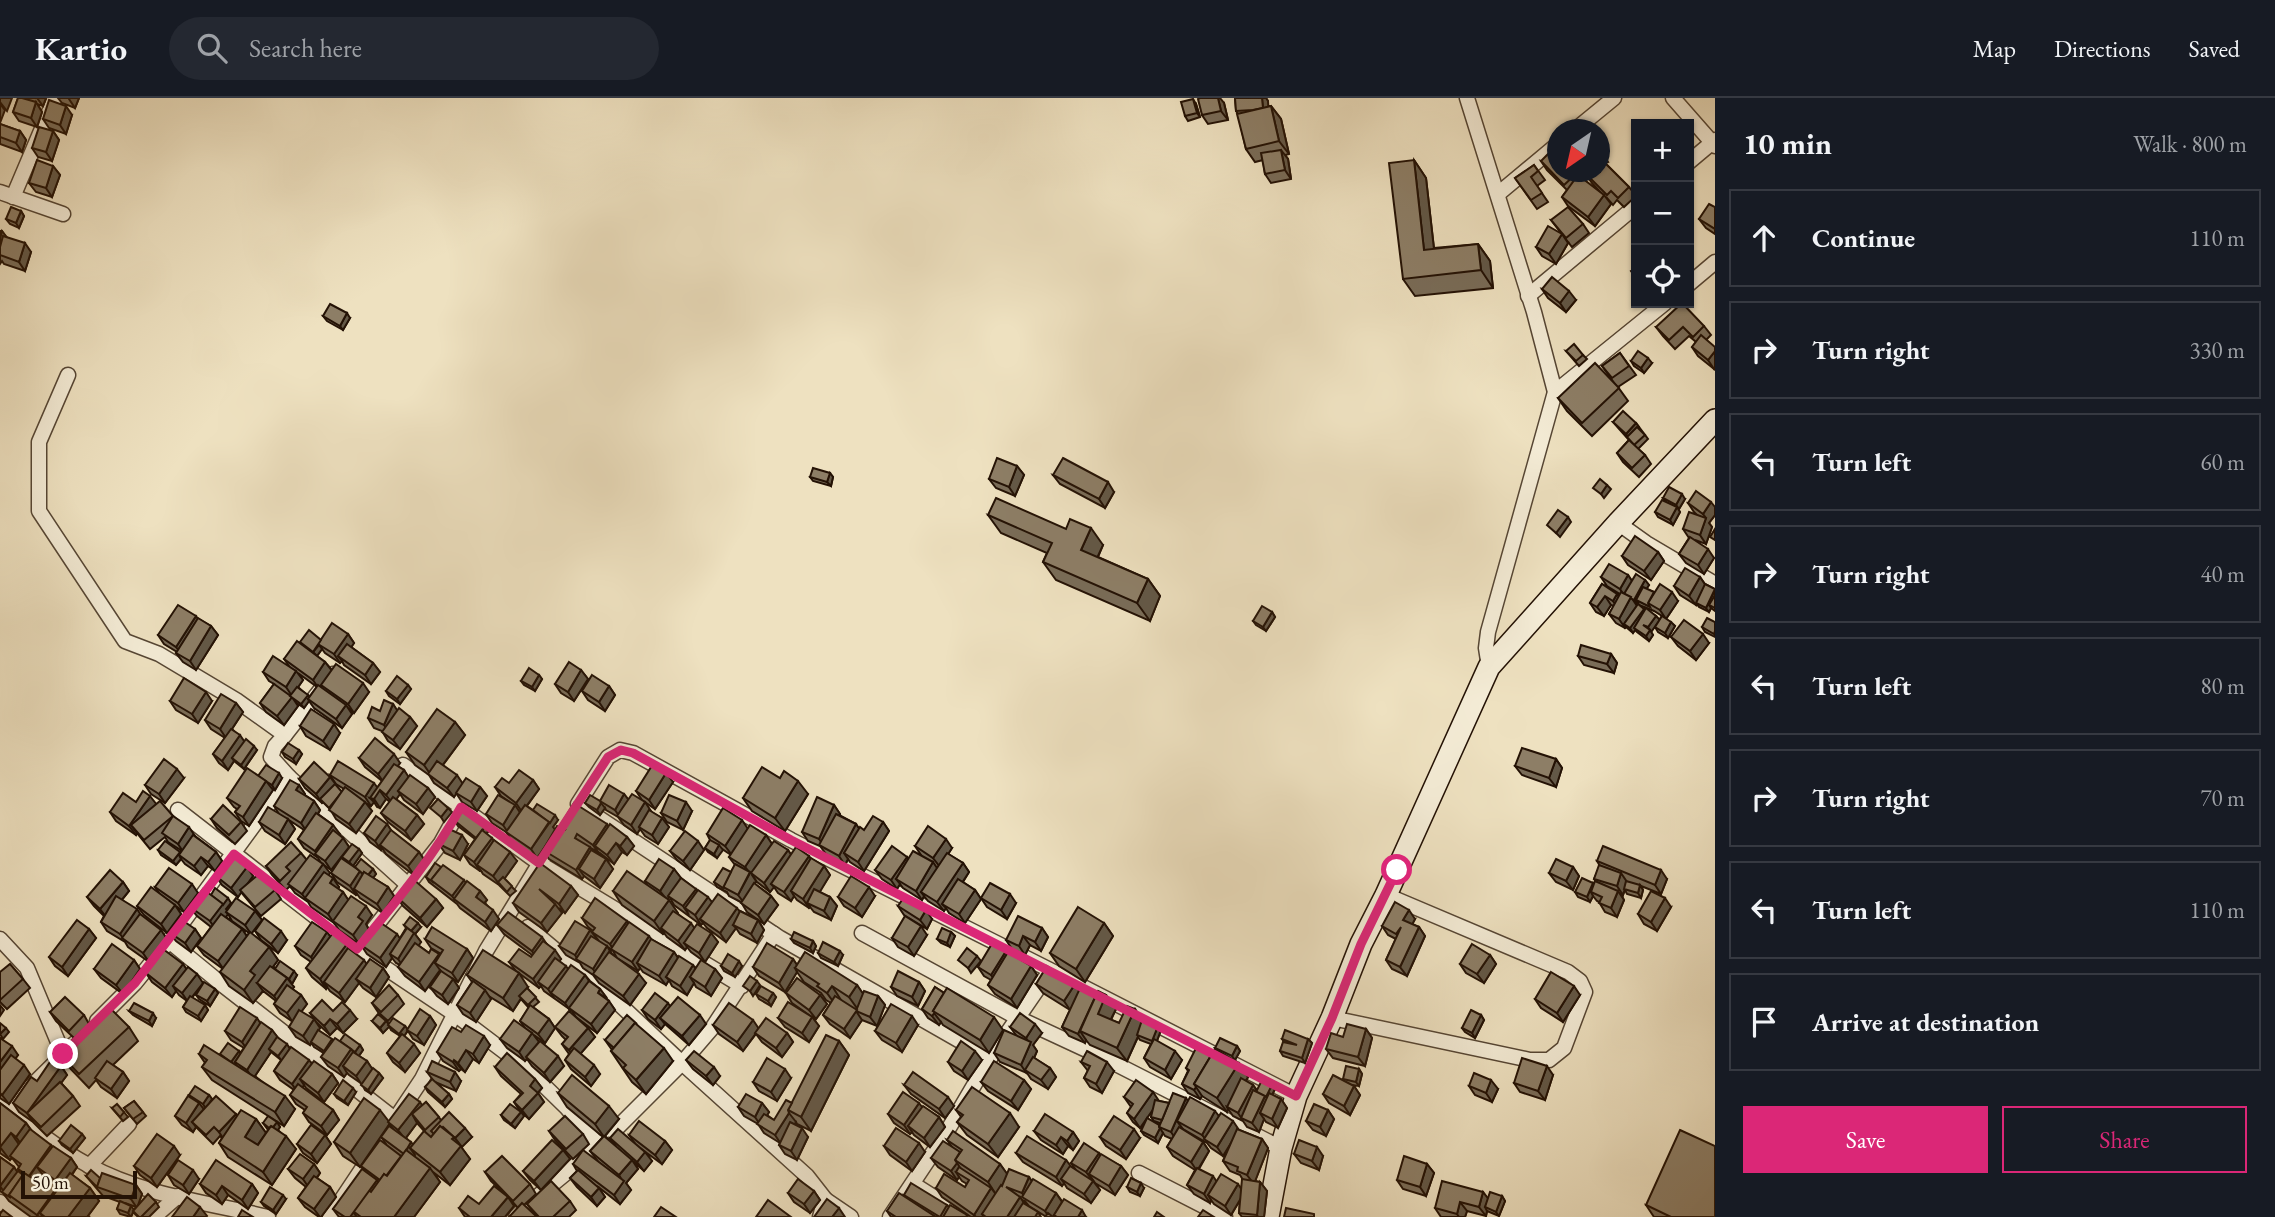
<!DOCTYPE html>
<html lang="en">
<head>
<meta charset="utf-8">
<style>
  :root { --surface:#171b24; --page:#242831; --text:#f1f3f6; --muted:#9ea1a6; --line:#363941; --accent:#db2777 }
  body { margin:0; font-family:"EB Garamond",serif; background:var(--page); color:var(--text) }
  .controls { position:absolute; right:21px; top:21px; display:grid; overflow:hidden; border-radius:0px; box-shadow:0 2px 5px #0004 }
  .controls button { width:63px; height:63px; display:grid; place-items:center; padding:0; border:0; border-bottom:2px solid var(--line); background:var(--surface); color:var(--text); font:35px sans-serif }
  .compass { position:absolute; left:1547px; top:21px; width:63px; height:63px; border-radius:50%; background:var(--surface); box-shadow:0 2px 5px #0004; rotate:214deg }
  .scale { position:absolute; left:21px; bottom:18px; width:116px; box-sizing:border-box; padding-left:7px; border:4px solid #241205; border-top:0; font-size:19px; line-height:24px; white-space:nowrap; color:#241205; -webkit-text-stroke:5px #f4ecd6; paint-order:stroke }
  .stop { position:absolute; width:21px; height:21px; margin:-16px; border:5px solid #db2777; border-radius:50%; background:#fff }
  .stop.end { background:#db2777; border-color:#fff; box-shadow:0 2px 7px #0008 }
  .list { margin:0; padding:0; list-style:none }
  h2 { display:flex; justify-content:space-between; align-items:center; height:91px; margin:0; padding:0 28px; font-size:30px }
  h2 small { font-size:23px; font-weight:400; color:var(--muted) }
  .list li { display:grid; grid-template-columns:46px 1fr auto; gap:21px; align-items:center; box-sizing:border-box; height:98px; margin:0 14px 14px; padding:0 14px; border:2px solid var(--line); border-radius:0px }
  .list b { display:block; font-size:26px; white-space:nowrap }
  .list em { font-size:23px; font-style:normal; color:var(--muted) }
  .actions { display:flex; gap:14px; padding:21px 28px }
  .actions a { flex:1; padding:16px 0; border:2px solid var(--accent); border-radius:0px; text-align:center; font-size:24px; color:var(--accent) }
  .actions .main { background:var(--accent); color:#fff }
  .icon { flex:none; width:38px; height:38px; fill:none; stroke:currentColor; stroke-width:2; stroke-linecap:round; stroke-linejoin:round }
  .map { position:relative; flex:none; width:1715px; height:1119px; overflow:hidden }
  header { display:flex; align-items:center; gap:42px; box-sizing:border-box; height:98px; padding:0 35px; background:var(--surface); border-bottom:2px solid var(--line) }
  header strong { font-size:33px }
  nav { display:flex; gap:38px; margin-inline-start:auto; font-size:24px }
  .search { width:490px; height:63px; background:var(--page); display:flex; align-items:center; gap:18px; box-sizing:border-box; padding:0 24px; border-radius:38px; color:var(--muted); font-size:26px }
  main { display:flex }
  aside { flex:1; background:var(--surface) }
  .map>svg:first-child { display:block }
</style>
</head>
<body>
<header>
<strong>Kartio</strong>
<div class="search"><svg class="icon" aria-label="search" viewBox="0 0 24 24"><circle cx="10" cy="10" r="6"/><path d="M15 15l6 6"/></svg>Search here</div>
<nav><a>Map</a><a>Directions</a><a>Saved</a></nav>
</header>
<main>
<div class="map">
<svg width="1715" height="1119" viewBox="0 0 1715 1119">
  <rect width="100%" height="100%" fill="#eee1c0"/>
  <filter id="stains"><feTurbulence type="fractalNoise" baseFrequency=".00286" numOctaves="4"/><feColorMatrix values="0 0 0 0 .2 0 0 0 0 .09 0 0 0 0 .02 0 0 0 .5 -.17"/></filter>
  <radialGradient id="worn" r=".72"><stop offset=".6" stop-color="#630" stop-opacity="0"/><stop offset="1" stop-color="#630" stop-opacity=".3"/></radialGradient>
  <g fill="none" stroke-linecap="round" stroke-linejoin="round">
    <g stroke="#564634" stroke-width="17">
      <g id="street">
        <path d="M1467,0L1534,214L1555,294L1488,534L1486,550L1489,569"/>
        <path d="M1673,0L1715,48"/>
        <path d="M1575,32L1614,0"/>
        <path d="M1689,64L1715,42"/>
        <path d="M0,94L63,116"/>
        <path d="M1498,96L1558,46"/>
        <path d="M13,99L55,0"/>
        <path d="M1689,186L1715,164"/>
        <path d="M1528,198L1636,108"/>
        <path d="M68,277L39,344V413L125,543L159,556L236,602L285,637L275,648L271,659L289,679L169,843L135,885L97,923"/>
        <path d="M1555,294L1665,205"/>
        <path d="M1618,425L1646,445L1715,486"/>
        <path d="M285,637L333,576"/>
        <path d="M403,667L539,765L742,888"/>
        <path d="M289,679L409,788"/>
        <path d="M178,712L357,851L456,917L526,970L567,1010L599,1048"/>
        <path d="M528,829L616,903L682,965L713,929L774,836"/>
        <path d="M862,835L1018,920L1106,961L1281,1050"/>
        <path d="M368,838L441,745L461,709"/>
        <path d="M0,841L27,870L63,956"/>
        <path d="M169,843L224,888L396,1022"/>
        <path d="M1332,920L1530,962H1549L1564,950L1585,894L1580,883L1568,874L1386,797"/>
        <path d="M990,960L780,840L578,706L608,659L620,652L633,655L791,742L1050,872L1296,998"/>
        <path d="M1,1004C29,1027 56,1050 88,1067C142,1097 209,1105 268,1119"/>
        <path d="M0,1019L75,945"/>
        <path d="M89,1068L129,1026"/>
        <path d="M1139,1075L1225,1119"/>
        <path d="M913,1086L965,1119"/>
        <path d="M826,1102L851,1119"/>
        <path d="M0,1104L22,1119"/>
        <path d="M154,1119L178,1098"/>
        <path d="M330,1119L422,981L486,853L554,742"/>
        <path d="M516,1119L532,1103L599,1048L682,965L807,1078L825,1101L820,1119"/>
        <path d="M890,1119L946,1035L990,960L1050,873"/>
      </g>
    </g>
    <g stroke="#241205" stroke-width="24">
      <path id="secondary" d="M1268,1119L1281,1050L1296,998L1332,920L1361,846L1386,797L1489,569L1618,425L1715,322"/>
    </g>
    <use href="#street" stroke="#f4ecd6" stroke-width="14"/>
    <use href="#secondary" stroke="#f4ecd6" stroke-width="21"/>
  </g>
  <g fill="#796c58" stroke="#241205" stroke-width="2" fill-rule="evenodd">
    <path d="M18,0H46L43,8L37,6L42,14L37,29L19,23L13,14Z"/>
    <path d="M58,0H79L75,10L62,5Z"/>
    <path d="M1235,0H1266L1268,3V8H1271L1281,21L1289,56L1285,57L1288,61L1291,81L1271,85L1265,76L1263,62L1255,64L1246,51L1238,16L1236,13Z"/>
    <path d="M1224,5L1228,22L1208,26L1202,17Z"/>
    <path d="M1196,6L1200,19L1188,23L1185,18Z"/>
    <path d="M72,17L66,36L49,30L43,21Z"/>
    <path d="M0,26L20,33L26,42L22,54L0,46Z"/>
    <path d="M53,33L59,42L52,63L38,59L32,50Z"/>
    <path d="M1600,52L1608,64L1605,65L1629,89L1636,98L1624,109L1617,102L1613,107L1606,99L1611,106L1595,128L1568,108L1562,99L1567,92L1547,72L1541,63L1578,74L1584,82L1602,96L1592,85L1587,78L1586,79L1581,74H1600Z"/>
    <path d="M1414,62L1426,80L1434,150L1478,146L1490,163L1493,190L1415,198L1403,181Z"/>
    <path d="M1534,67L1545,82L1537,88L1548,104L1537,111L1515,80Z"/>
    <path d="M53,68L60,77L52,99L36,94L29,85Z"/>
    <path d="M1715,109V136L1706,130L1699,121Z"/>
    <path d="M21,113L24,118L19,130L10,126L6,121Z"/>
    <path d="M1551,122L1583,126L1589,135L1572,149Z"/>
    <path d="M0,133H2L6,139L31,154L25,173L4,166L2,163L0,166Z"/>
    <path d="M1568,145L1556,166L1542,158L1536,149Z"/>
    <path d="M1542,191L1576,202L1566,214L1548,200Z"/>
    <path d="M323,218L350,220L343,232L327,223Z"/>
    <path d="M1704,228L1711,237L1706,242L1714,271L1698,258L1692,249L1696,244L1689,238L1675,251L1663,238L1656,229Z"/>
    <path d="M1566,253L1583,257L1587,261L1579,268Z"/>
    <path d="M1620,255L1636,277L1618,289L1628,303L1592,338L1567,313L1558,300L1617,289L1602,268Z"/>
    <path d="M1631,263L1652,265L1644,275L1634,268Z"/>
    <path d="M1613,324L1636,325L1648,341L1638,351L1645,357L1651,366L1639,379L1623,364L1617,355L1629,342Z"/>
    <path d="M1017,368L1024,377L1015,398L996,390L989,381Z"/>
    <path d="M830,375L833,379L831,388L813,383L810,379Z"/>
    <path d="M1053,377L1114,394L1105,410L1060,386Z"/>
    <path d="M1663,400L1685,401L1679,411H1678L1680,414L1673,427L1658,419L1655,414L1666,404Z"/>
    <path d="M1688,405L1715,409V417L1709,425L1712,429L1706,446L1695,442L1714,460L1704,476L1686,465L1679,456L1689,440L1683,431L1697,417L1694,414Z"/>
    <path d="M988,417L1103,447L1098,459L1148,481L1160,498L1150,523L1056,482L1043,464L1047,455L1001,435Z"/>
    <path d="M1658,454L1664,463L1651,482L1628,467L1622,458Z"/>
    <path d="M1628,477L1632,483L1645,482L1649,487L1646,491L1678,503L1666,521L1675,528L1668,540L1658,534L1655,529L1657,525L1651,534L1653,537L1649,543L1637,534L1635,532L1633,535L1626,529L1625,530L1616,525L1609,516L1614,508L1611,507L1604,518L1596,514L1590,505L1602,486L1617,496L1619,498L1620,496L1607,488L1601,479ZM1635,505L1637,506L1638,505L1639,507L1654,513L1662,518L1659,522L1656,518L1637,508Z"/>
    <path d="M1700,479L1705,486L1715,491V513L1711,510L1709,514L1699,509L1696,505V507L1680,497L1674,488Z"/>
    <path d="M1272,514L1275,519L1266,533L1256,527L1253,523Z"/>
    <path d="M197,520L211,528L218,537L196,572L183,564L176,555L177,554L164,546L158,537Z"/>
    <path d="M1715,524V539L1705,534L1702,529Z"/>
    <path d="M348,536L354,545L351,549L373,565L380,574L371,586L344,567L342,563L340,565L325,555L322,551L317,558L325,564L332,572L369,594L354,615L348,610L352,616L342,630L314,610L309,603L304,610L295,604L298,608L284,627L266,614L260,605L274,586L269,583L263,574L289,568L284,561L302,546ZM298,575L317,589L309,599L298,589L303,582Z"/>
    <path d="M1671,539L1709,545L1696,562L1678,548Z"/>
    <path d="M1611,556L1617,565L1614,575L1584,567L1578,558Z"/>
    <path d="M581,572L588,581L574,603L561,595L555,586Z"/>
    <path d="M539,577L542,581L535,593L524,587L521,583Z"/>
    <path d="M408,587L411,591L400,606L389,598L386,593Z"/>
    <path d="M609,588L615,597L605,613L588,602L582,593Z"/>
    <path d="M170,603H212L198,625L176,612Z"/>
    <path d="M236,605L243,614L232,631L244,643L257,652L244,671L234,663L228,672L219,665L213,656L225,640L211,631L205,622Z"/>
    <path d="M393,606L397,613L410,619L417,628L400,651L388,643L382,633L374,630L368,620L380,613Z"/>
    <path d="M455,624L465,637L443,667L462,685L480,689L487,698L477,713L462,704L456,695L454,699L434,685L429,677L415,667L406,654Z"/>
    <path d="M300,628L340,635L330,652L306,638Z"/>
    <path d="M299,652L302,656L296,666L285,659L282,654Z"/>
    <path d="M359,660L400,665L398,668L404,672L408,679L428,690L435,699L423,716L404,702L400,696L396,701L417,717L424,726L411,742L388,724L381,715L390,704L386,701L380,710L377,709L374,704L371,708L366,705L372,713L356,735L336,721L330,711L323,704L322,705L305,690L299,681L336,688L342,694L344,691L336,686L330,677L377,690L382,683L365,669Z"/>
    <path d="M1556,661L1562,670L1556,689L1522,677L1515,668Z"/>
    <path d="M258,678L282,680L275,692L270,689L273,692L249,728L241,723L235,714L237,711L234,709L227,700Z"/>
    <path d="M184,680L165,705L151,696L145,687Z"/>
    <path d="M780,680L808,696L785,733L752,713L743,700Z"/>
    <path d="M533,682L539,691L527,708L533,712L558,722L553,729L555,732L561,730L609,729L627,739L634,748L627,757L622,754L614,766L600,755L591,750L593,753L606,761L613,771L600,790L584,778L582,781L549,761L543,752L545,748L537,760L512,743L506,734L492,725L486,716L508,703L501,698L495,689L509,685Z"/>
    <path d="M673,684L655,711L642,702L636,693Z"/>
    <path d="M299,687L305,696V697L314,703L320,712L318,716L333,727L339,737L343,740L349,749L331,772L321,765L318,760L304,750L298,741L304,732L289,722L295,731L285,746L265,733L259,724L279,716L274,708Z"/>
    <path d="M624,696L628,701L662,720L669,729L658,746L645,738L640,731L637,736L624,727L618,719L606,712L605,710L600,717L589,709L585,705L600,703Z"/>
    <path d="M136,704L156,706L173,718L195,738L216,754L222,763L215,773L208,768L201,777L185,766L181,761L176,767L161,757L158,752L180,754V755L182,753L168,744L165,739L150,751L137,735L136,737L116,723L110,714Z"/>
    <path d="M834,707L840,716L839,717L856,726L859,731L864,732L883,724L889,733L864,773L850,764L848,761L845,767L826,756L820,748L808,743L802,734Z"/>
    <path d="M692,713L683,732L667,724L661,715Z"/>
    <path d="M211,721L241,724L247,733L235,746L217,730Z"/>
    <path d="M473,721L485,729L488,734L486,736L517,763L504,781L516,793L510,798L499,787L483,776L481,773H480L470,766L464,757L475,741L458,728L455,723Z"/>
    <path d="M387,726L392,734L419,754L425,763L414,777L386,756L382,750L381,752L370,744L364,735Z"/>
    <path d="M748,730L766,737L772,746L788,752L791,757L811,761L824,768L830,777L819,794L830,799L837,808L831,822L814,814L810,809L809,810L797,802L794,798L791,803L778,795L774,789L770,794L757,784L752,777L756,783L755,786L771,798L778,807L764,826L747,814L741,804L729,798L727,794L717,789L714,784L731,774L735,767L729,759L731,757L722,751L717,760L708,754L705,750L710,742L707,736Z"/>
    <path d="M439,746H468L460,762L445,755Z"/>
    <path d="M915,748L952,750L948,756L963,765L969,774L963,784L975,792L981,801L965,825L949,815L946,810L944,813L928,803L924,798L922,802L903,790L900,786L897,791L882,781L875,772L907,759L908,761L921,757Z"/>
    <path d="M359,751L362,755L353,768L355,769L373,771L376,776L373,780L388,789L394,798L383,815L360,800L357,796L356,797L337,784L331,775L345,763L342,759Z"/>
    <path d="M704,752L690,772L677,762L670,753Z"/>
    <path d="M301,755L306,761L330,775L328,777L339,789L338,791L343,794L348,802L372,817L366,826L369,832L359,846L339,832L334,825L311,809L308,804L295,795L290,788L286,792L272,777L266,768Z"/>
    <path d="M1597,763L1667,781L1661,796L1641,788L1643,792L1641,800L1627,796L1625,792L1623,797L1621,796L1624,802L1617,819L1605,814L1599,804L1597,803L1593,798L1590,804L1578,799L1575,794L1594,786L1596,784L1594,781L1600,768Z"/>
    <path d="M247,769L253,778L246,787L275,792L281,801L261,818L241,794L238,799L222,787L216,778Z"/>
    <path d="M1573,769L1579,778L1573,792L1556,784L1549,775Z"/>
    <path d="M674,771L681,780L712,804L740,813L758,822L764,832L757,845L740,836L736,830L726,844L707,830L703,825L701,827L674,807L669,798L667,801L678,816L694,830L711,835L718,844L705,864L691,854L687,849L685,852L667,839L664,835L663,836L622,807L613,793L647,787L645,783Z"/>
    <path d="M426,779L466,785L480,793L487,802L485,805L499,821L491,833L460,810L457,806L429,784Z"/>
    <path d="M123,784L129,793L122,802L167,841L149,864L128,849L125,844L107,833L101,824L104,818L94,808L87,799Z"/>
    <path d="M571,788L578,797L565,815L559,810L562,815L547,834L519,814L513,805Z"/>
    <path d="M155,789L198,795L184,814L176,808L181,816L167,835L144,817L137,808L159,795Z"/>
    <path d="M211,797L231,805L226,811L227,812L255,813L262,822L251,836L269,849L278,862L273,869L297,877L292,886L291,885L294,889L292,891L301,897L307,906L301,914L320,930L318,932L333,942L360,947L363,952L359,958L367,963L372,971L379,975L383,980L371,996L365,992L362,986L349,977L347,975L344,979L328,968L321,959L324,955L314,949L311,944L310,947L296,939L289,929L293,924L280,915L274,906L276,903L263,893L253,905L229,888L220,874L223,871L204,857L197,848L211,829L197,818L190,809ZM228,816L232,823L249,835L247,838L242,831L226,819Z"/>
    <path d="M875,798L862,819L844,808L838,799Z"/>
    <path d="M397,799L436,801L443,810L427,829L403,808Z"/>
    <path d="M981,800L1016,805L1007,821L987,809Z"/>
    <path d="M898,808L932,821L927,831L904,817Z"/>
    <path d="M1671,809L1657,833L1644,826L1638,816Z"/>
    <path d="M582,820L628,825L651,841L674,854L678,860L695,870L715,871L722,880L711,898L696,889L694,885L687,897L672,888L669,882L666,887L643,874L640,870L638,873L617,860L613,853L608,849L612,856L646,885L630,907L599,885L593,877L583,870L580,865L566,857L559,848L597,841L599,843L592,834L593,833L588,829Z"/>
    <path d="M1415,821L1412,826L1419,829L1425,838L1407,878L1392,871L1386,862L1396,841L1388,837L1382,828Z"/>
    <path d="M1104,825L1113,838L1085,884L1059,868L1050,855Z"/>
    <path d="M404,827L421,829L415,836L421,844L418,847L429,855L440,858L441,856L431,850L425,841L467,851L473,860L458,884L448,878L453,881L459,890L448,906L437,898L430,889L442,874L440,872L425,893L405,878L398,869L400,867L396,865L392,860L386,869L367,856L361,847L400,840L406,830Z"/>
    <path d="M497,827L546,845L561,861L559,863L568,871L585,877L590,883L600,891L615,912L597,935L576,919L572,913L544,893L541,888L539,890L516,873L509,864L531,859L532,857L504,836Z"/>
    <path d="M1042,830L1048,839L1041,853L1030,847L1025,857L1012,851L1006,842Z"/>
    <path d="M89,831L96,840L68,878L55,868L49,859Z"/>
    <path d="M195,831L201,840L191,854L176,843L169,834Z"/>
    <path d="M255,833L287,842L278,855L261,842Z"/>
    <path d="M327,834L330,838L347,846L353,854L366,866L383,870L389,879L376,899L363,890L359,885L345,904L330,893L327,889L326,891L312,879L306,870L311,864L301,857L295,848Z"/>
    <path d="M951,834L955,838L950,849L941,845L937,841Z"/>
    <path d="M927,837L914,858L898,849L892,840Z"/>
    <path d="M791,841L813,843L816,848L813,855L794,845Z"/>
    <path d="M818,855L843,857L838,868L821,860Z"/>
    <path d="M1008,855L1031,868L1037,877L1017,910L995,896L988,887L991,882L984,878L978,869Z"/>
    <path d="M1490,857L1496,866L1484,885L1466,875L1460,866Z"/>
    <path d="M793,861L797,867L857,887L863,896L878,898L885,907L877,928L862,922L850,940L830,926L823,917L831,905L826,902L821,895L804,884L797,874L785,894L759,878L753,869Z"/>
    <path d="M134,862L140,871L123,896L101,880L94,871Z"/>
    <path d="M183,866L186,871L203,885L215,891L218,895L210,908L199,901L196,897L202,886L192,900L205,907L208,912L201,923L186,914L183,909L187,903L179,897L176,893L172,899L152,884L146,875Z"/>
    <path d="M721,868H742L735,879L724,873Z"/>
    <path d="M0,874L23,881L30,890L7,911L0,904Z"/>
    <path d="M467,877L528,889L527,890L539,904L533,909L549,921L555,930L545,945L534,937L539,944L564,968L550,984L532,968L527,961L525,963L507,950L500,941L525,930L520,923L529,910L521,901L513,913L490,899L491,901L476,924L463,916L457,907L472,884Z"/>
    <path d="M919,884L925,893L918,908L897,898L891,889Z"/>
    <path d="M1036,886L1079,892L1116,911L1111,922L1119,925L1135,911L1142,922L1158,928L1161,932L1157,943L1182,962L1171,981L1150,969L1144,960L1151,946L1140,942L1138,939L1127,963L1090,947L1086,942L1085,945L1069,938L1062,929L1070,912L1043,895Z"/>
    <path d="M935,889L1003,932L989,955L943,927L941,924L939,927L928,920L922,911Z"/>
    <path d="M773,895L776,899L771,908L759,901L756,896Z"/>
    <path d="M786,895L820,897L827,906L816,921L812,919L819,928L809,944L785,929L778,920L812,919L792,905Z"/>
    <path d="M398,897L404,906L388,923L378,914L372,905Z"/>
    <path d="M1580,897L1563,924L1541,910L1535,901Z"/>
    <path d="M670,909L706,926L689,947L665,926L661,931L648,921L642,912Z"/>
    <path d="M129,913L156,920L152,928L133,917Z"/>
    <path d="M333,913L357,921L343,935L337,930L330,937L316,924L310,915Z"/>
    <path d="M50,914L84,917L89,926L129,929L138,943L113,967L123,974L129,983L117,1000L101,989L96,982L89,990L68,968L59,955L74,940L56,923Z"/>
    <path d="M1481,917L1484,922L1475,940L1465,934L1462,930Z"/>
    <path d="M430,918L436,927L424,947L413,941L408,933L404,938L420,955L405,974L393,964L387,955L400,938L391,932L389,928L383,935L372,923H386L389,926L405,928L407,931Z"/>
    <path d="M260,925L272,932L278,940L290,951L312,965L332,976L338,985L324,1004L306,990L304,987L302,990L333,1012L339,1022L327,1037L309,1024L303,1015L305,1012L296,1006L290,997L294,992L280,982L274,973L281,962L271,954L255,978L295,1011L284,1028L212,982L202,969L205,965L199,956L220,957L239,953L240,955L244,950L231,942L225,933Z"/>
    <path d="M713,927L759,931L787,935L793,944L782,959L762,944L756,936L743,953L719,936Z"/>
    <path d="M918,927L902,954L882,942L875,933Z"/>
    <path d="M555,929L588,930L595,939L580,956L600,976L591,988L571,971L565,962L569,956L562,946L566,942L562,938Z"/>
    <path d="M1010,929L1042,935L1033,947L1037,953L1034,960L1050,970L1056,979L1048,991L1031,981L1027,975L1000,964L994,955L1016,937Z"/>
    <path d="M1366,931L1372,940L1365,968L1333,960L1326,951L1343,939Z"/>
    <path d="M461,934L490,947L479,965L473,961L465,974L461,971L459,973L443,963L437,954Z"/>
    <path d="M0,940L18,957L15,961L30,976L9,1006L0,1000Z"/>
    <path d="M1282,941H1308L1312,945L1305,965L1283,958L1280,953L1284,944Z"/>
    <path d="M605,942L673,963L646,996L632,984L611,953L612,952Z"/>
    <path d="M839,943L849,957L811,1033L797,1026L796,1024L794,1026L808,1039L797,1062L785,1056L779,1047L780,1045L764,1035L758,1026L744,1018L738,1009L762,1005L769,1014L767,1017L774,1022L792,1005Z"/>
    <path d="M1237,948L1240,953L1235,962L1248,979L1246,983L1253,987L1257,992L1276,989L1272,997L1281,1001L1287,1010L1278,1030L1266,1024L1264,1021L1259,1034L1247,1029L1243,1023L1233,1018L1228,1011L1227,1014L1202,998L1200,1001L1188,995L1182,986L1188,973L1186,970L1213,954L1217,952L1215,950Z"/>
    <path d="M686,962L720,978L713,987L693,971Z"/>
    <path d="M982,962L968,982L954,973L948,964Z"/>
    <path d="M1081,964L1114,973L1102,995L1090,989L1084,980L1088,973Z"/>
    <path d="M61,968L67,977L61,985L73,998L80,1008L47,1038L33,1024L19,1014L13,1005L37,983Z"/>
    <path d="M495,969L535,981L542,990L538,995L544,1004L529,1021L520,1013L514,1004L521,996L501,978Z"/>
    <path d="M1359,971L1362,976L1359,988L1351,987L1354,988L1360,997L1350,1017L1329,1005L1323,996L1344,983L1343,981Z"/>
    <path d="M427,974L461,983L456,993L435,984L449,996L452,1001L445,1009L428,994L425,989L433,982Z"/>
    <path d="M1553,977L1545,1002L1520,994L1514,985Z"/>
    <path d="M791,980L777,1003L759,993L753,984Z"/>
    <path d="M1024,982L1031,991L1018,1012L988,993L981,984Z"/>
    <path d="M904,987L954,1008L945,1020L911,996Z"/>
    <path d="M1469,988L1498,991L1492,1004L1475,997Z"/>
    <path d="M356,994L348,1007L337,1000L334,996Z"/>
    <path d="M558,995L619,1021L605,1038L616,1048L610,1040L634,1044L629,1037L665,1043L672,1052L662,1066L640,1050L645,1054L652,1063L644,1073L633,1063L638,1071L626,1085L631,1092L620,1106L597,1088L605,1099L597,1108L577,1089L570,1080L577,1073L573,1066L597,1062L590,1053L603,1039L567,1009Z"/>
    <path d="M189,997H209L212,1001L210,1005L236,1016L237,1018L256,1021L266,1035L258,1047L268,1032L263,1025L277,1024L280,1029L278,1032L296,1051L272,1087L228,1059L219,1045L222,1040L220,1038L213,1046L196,1029L193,1034L182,1027L175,1018L190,999Z"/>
    <path d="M1124,999L1159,1003L1169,1005L1186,1000L1187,1003L1219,1018L1239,1032L1262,1041L1268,1050L1255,1083L1260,1084L1267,1093L1264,1119H1242L1239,1115L1240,1102L1231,1117L1214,1106L1211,1102L1210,1105L1194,1096L1187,1087L1195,1072L1173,1058L1167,1049L1172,1041L1165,1038L1163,1035L1158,1045L1144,1037L1141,1033L1147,1020L1140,1030L1133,1024L1127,1015L1131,1009ZM1153,1012L1151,1019L1154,1023L1160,1025L1159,1027L1147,1020ZM1183,1031L1207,1045L1211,1050L1223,1058L1231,1046L1223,1063L1230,1073L1240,1077L1243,1082L1241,1091L1216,1083L1199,1071L1209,1053L1203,1044Z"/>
    <path d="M134,1003L146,1018L137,1026L124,1010Z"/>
    <path d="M426,1004L441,1022L472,1039L461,1049L470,1061L450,1087L433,1074L440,1084L414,1119H339L333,1111L365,1073L361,1068L386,1046L381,1039L393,1031L389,1026L360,1069L343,1058L334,1044L389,1024L422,1008ZM417,1025L425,1034L413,1047L406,1040Z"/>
    <path d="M0,1005L26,1025L32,1033L52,1049L71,1060L77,1069L72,1077L90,1090L99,1103L88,1118L90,1119H31L9,1103L3,1095L0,1093V1059L14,1069L17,1074H20L18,1071L19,1069L12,1060L10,1062L0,1055Z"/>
    <path d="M922,1009L939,1019L945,1029L930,1049L914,1037L912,1034L910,1036L894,1025L888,1016Z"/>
    <path d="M112,1010L124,1014L128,1019L123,1023Z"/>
    <path d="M956,1012L1019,1029L998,1059L967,1037L957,1024L961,1019Z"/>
    <path d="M1328,1012L1334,1021L1326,1038L1313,1032L1306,1023Z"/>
    <path d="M501,1017L524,1018L515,1030L504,1022Z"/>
    <path d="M549,1033L583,1036L589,1046L573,1061L555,1042Z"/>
    <path d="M1034,1033L1073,1034L1079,1043L1073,1052L1068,1048L1063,1056L1041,1042Z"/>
    <path d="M82,1036L85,1040L73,1055L62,1047L59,1043Z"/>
    <path d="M325,1037L331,1046L317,1065L303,1055L297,1046Z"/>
    <path d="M1100,1039L1140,1040L1126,1061L1106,1048Z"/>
    <path d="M947,1042L1000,1066L1007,1076L1029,1079L1032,1084L1056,1095L1062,1103L1086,1119H1055L1054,1117L1053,1119L1045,1118L1029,1108L1025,1103L1022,1102L1026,1107L1038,1114L1041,1119H971L942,1099L936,1090L965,1089L967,1086L962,1083L959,1079L957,1082L938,1069L931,1060L952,1049Z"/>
    <path d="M884,1048L925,1054L912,1073L890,1057Z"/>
    <path d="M563,1052L570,1061L541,1092L530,1082L523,1073Z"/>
    <path d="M1016,1055L1066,1062L1070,1068L1076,1072L1071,1065L1100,1057L1121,1068L1128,1077L1115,1097L1095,1085L1093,1082L1100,1092L1091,1105L1067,1090L1064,1085L1062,1088L1023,1064Z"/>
    <path d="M1294,1056L1323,1058L1319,1072L1301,1065Z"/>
    <path d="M180,1057L157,1089L140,1077L134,1068Z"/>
    <path d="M314,1066L320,1075L317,1080L330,1089L336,1099L321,1119H319L305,1109L298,1100L306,1089L295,1080L288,1071Z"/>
    <path d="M1427,1066L1434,1075L1426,1098L1403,1091L1397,1082Z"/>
    <path d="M485,1074L530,1086L536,1096L524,1107L518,1110L509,1100L514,1108L505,1119H465L459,1110L479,1106L506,1097L491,1083Z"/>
    <path d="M168,1077L199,1081L189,1096L174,1087Z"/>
    <path d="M86,1078L136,1087L142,1096L138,1107L156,1104L159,1109L149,1119H138L133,1114L131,1119L120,1116L117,1111L120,1104L103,1098ZM125,1105L136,1109L134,1112Z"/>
    <path d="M200,1086H252L258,1095L248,1111L228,1097L222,1106L206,1095Z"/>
    <path d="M1127,1089L1144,1090L1140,1098L1130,1094Z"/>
    <path d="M814,1093L820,1102L810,1115L794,1104L788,1095Z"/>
    <path d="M1483,1094L1488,1101L1502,1098L1505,1103L1499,1118L1487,1113L1486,1118L1467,1113L1465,1119H1441L1435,1110Z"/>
    <path d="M904,1097L947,1107L949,1109L967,1117L968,1119H891L887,1113L906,1100Z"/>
    <path d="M286,1101L276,1116L264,1108L261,1104Z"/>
    <path d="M570,1103L576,1112L569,1119H537L527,1106Z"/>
    <path d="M1646,1107L1715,1119H1654Z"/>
  </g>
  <g fill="#635847" stroke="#241205" stroke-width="2">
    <path d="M0,0H12L7,13L0,4Z"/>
    <path d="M37,0H46L43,8Z"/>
    <path d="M69,0H79L75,10L69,1Z"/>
    <path d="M1218,0H1220L1224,5L1228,22L1221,13Z"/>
    <path d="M1262,0H1266L1268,3L1269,20L1263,11Z"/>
    <path d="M1193,1L1196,6L1200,19L1197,15Z"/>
    <path d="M36,4L42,14L37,29L31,20Z"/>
    <path d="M0,6L5,12L0,25Z"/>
    <path d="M66,8L72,17L66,36L60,27Z"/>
    <path d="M1271,8L1281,21L1289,56L1279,43Z"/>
    <path d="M20,33L26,42L22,54L16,45Z"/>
    <path d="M53,33L59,42L52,63L46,54Z"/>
    <path d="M1281,52L1288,61L1291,81L1285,72Z"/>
    <path d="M1414,62L1426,80L1436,169L1424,152Z"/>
    <path d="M53,68L60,77L52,99L46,90Z"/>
    <path d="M1604,97L1611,106L1595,128L1588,119Z"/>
    <path d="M21,113L24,118L19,130L16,125Z"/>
    <path d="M2,133L9,142L0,157V141Z"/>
    <path d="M1562,136L1568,145L1556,166L1549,156Z"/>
    <path d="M25,145L31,154L25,173L19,164Z"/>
    <path d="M1478,146L1490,163L1493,190L1481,172Z"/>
    <path d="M1569,193L1576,202L1566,214L1560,205Z"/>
    <path d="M347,215L350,220L343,232L340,228Z"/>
    <path d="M1715,253V270L1714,271L1708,262Z"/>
    <path d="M1648,260L1652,265L1644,275L1641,270Z"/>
    <path d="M1636,325L1639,329L1629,340L1626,336Z"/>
    <path d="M1017,368L1024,377L1015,398L1009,389Z"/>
    <path d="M830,375L833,379L831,388L827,384Z"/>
    <path d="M1108,384L1114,394L1105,410L1099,401Z"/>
    <path d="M1607,387L1611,391L1604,400L1601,396Z"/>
    <path d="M1682,396L1685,401L1679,411L1676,407Z"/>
    <path d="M1711,404L1715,409V417L1709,425L1712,429L1706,446L1700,437L1706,420L1703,416Z"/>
    <path d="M1677,409L1680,414L1673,427L1670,422Z"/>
    <path d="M1568,419L1571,424L1560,439L1556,435Z"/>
    <path d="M1091,430L1103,447L1093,469L1081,452Z"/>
    <path d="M1708,451L1714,460L1704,476L1698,467Z"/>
    <path d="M1658,454L1664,463L1651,482L1644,473Z"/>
    <path d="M1628,477L1634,486L1626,500L1620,491Z"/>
    <path d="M1700,479L1706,488L1696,507L1689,498Z"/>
    <path d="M1148,481L1160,498L1150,523L1137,505Z"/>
    <path d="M1645,482L1649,487L1639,503L1636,502L1638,505L1637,506L1634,502Z"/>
    <path d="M1715,492V503L1709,507L1711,510L1709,514L1706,510Z"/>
    <path d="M1672,494L1678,503L1666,521L1660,512Z"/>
    <path d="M1617,496L1623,505L1619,512L1613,503Z"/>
    <path d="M1605,498L1611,507L1604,518L1597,509Z"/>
    <path d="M1631,499L1637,508L1624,526L1626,529L1625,530L1619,521Z"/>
    <path d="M1644,511L1647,515L1633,535L1630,530Z"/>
    <path d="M1272,514L1275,519L1266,533L1263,529Z"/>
    <path d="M196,518L202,527L183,558L176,549Z"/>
    <path d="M1656,518L1660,522L1651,534L1648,529Z"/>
    <path d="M1671,524L1675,528L1668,540L1665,535Z"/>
    <path d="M211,528L218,537L196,572L190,563Z"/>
    <path d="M1650,532L1653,537L1649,543L1646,538Z"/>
    <path d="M348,536L354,545L343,562L338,558L342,563L340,565L334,556Z"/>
    <path d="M1703,536L1709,545L1696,562L1690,553Z"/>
    <path d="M319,547L322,551L317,558L313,554Z"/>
    <path d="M1611,556L1617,565L1614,575L1607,566Z"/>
    <path d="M325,564L332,573L319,591L313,582Z"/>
    <path d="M373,565L380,574L371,586L365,577Z"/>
    <path d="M581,572L588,581L574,603L568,594Z"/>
    <path d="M296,573L303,582L292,598L286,589Z"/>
    <path d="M539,577L542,581L535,593L532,589Z"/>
    <path d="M363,585L369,594L354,615L348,606Z"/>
    <path d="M408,587L411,591L400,606L397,601Z"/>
    <path d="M609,588L615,597L605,613L599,604Z"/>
    <path d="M206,594L212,603L198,625L192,616Z"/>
    <path d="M308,597L311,601H308L309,603L304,610L301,606Z"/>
    <path d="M292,599L298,608L284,627L277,618Z"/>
    <path d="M236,605L243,614L226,640L220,631Z"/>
    <path d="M393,606L399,615L390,636L384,627Z"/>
    <path d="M346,607L352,616L342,630L336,621Z"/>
    <path d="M410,619L417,628L400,651L393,642Z"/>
    <path d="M455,624L465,637L433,680L424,667Z"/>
    <path d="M334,626L340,635L330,652L323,643Z"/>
    <path d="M240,637L246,646L232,660L234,663L228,672L222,663Z"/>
    <path d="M254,648L257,652L244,671L241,667Z"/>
    <path d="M299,652L302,656L296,666L293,661Z"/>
    <path d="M394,656L400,665L384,685L378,676Z"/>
    <path d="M1556,661L1562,670L1556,689L1549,680Z"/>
    <path d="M177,671L184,680L165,705L159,696Z"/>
    <path d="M404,672L410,681L398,693L400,696L393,706L386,697Z"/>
    <path d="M279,675L282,680L275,692L272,687Z"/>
    <path d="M666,675L673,684L655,711L649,702Z"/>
    <path d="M457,677L463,686L454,699L447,690Z"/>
    <path d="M330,679L337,688L320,701L323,704L322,705L316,696Z"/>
    <path d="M533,682L539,691L522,714L516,705Z"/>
    <path d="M266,683L273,692L249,728L243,719Z"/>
    <path d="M798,683L808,696L785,733L775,720Z"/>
    <path d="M374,685L386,701L380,710L374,701L370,700L374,704L371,708L365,699Z"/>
    <path d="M299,687L305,696L303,701L296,692Z"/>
    <path d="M480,689L487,698L477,713L471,704Z"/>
    <path d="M428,690L435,699L423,716L416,706Z"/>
    <path d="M624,696L631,705L621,721L615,712Z"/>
    <path d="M150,698L157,707L131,727L137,735L136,737L129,728Z"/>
    <path d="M314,703L320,712L307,734L301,725Z"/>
    <path d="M365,704L372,713L356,735L349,726Z"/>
    <path d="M645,704L651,713L639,729L640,731L637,736L631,727Z"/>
    <path d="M686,704L692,713L683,732L677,723Z"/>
    <path d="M601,705L605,710L600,717L597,712Z"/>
    <path d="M515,707L521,716L509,736L503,727Z"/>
    <path d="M834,707L840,716L825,750L819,741Z"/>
    <path d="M448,710L452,714L444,724L441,719Z"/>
    <path d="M417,717L424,726L411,742L405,733Z"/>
    <path d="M555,717L558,722L553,729L556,733L537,760L531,751Z"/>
    <path d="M662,720L669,729L658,746L652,737Z"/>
    <path d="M288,721L295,731L285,746L279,737Z"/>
    <path d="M742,722L748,731L732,757L725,748Z"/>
    <path d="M883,724L889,733L864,773L858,764Z"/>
    <path d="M387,726L393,735L380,747L382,750L381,752L375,743Z"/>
    <path d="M607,726L613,735L595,748L599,756L593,747Z"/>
    <path d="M856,726L862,735L844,755L848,761L845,767L839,758Z"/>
    <path d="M333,727L340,736L322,761L315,753Z"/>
    <path d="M189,729L195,738L184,755L178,746Z"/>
    <path d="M462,737L468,746L460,762L453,753Z"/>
    <path d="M766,737L772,746L752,777L756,783L745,806L738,797L750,775L745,769Z"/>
    <path d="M627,739L634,748L627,757L620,748Z"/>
    <path d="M343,740L349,749L331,772L325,763Z"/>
    <path d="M492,740L498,749L477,767L481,773H480L474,764Z"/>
    <path d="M946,741L952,750L940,769L933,760Z"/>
    <path d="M698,743L704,752L690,772L683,763Z"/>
    <path d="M616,745L622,754L614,766L607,757Z"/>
    <path d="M719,747L723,752L717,760L714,756Z"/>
    <path d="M590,749L596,758L579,771L584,778L582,781L576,772Z"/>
    <path d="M359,751L362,755L353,768L349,764Z"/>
    <path d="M788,752L794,761L771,786L774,789L770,794L764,785Z"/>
    <path d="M180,754L183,758L179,757L181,761L176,767L173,763Z"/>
    <path d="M216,754L222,763L215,773L208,764Z"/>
    <path d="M419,754L425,763L414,777L408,768Z"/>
    <path d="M510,754L517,763L500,787L493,778Z"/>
    <path d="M809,758L815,767L791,793L794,798L791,803L784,794Z"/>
    <path d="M201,759L208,768L201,777L194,768Z"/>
    <path d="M907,759L913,768L896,781L900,786L897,791L891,782Z"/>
    <path d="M606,761L613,771L600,790L594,781Z"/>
    <path d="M933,764L939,773L921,794L924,798L922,802L916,793Z"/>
    <path d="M963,765L969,774L947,808L942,806L946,810L944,813L937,804Z"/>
    <path d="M323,766L330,775L309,803L305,800L302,796Z"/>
    <path d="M824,768L830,777L812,807L807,805L810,809L809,810L803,801Z"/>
    <path d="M247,769L253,778L238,799L231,790Z"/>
    <path d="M1573,769L1579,778L1573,792L1566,783Z"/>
    <path d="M373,771L376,776L370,784L367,779Z"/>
    <path d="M674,771L681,780L667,802L660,793Z"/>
    <path d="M1661,772L1667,781L1661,796L1655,787Z"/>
    <path d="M360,773L367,782L354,791L357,796L356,797L350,788Z"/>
    <path d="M1621,775L1627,784L1623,797L1617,788Z"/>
    <path d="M333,780L339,789L336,794L330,785Z"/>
    <path d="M464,782L470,791L455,802L452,798Z"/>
    <path d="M123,784L129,793L107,820L100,811Z"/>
    <path d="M1593,785L1596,790L1591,794L1593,798L1590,804L1587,799Z"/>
    <path d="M192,786L198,795L184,814L178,805Z"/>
    <path d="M1640,787L1643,792L1641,800L1638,795Z"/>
    <path d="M571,788L578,797L565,815L559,806Z"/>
    <path d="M388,789L394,798L383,815L377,806Z"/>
    <path d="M869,789L875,798L862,819L855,810Z"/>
    <path d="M696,791L702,800L685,810L689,817L683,808Z"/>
    <path d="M975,792L981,801L965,825L959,816Z"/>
    <path d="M480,793L487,802L482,808L476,799Z"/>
    <path d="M1618,793L1624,802L1617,819L1611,810Z"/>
    <path d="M343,794L349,803L334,825L328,816Z"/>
    <path d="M1010,796L1016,805L1007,821L1001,812Z"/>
    <path d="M771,798L778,807L764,826L758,817Z"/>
    <path d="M708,799L715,808L700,821L703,825L701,827L695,817Z"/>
    <path d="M830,799L837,808L831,822L824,813Z"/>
    <path d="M228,800L231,805L226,811L229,815L226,814L228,816L216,832L210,823L223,806Z"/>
    <path d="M1665,800L1671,809L1657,833L1651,824Z"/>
    <path d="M436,801L443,810L427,829L420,820Z"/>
    <path d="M669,802L678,815L665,833L661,830L664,835L663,836L654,823Z"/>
    <path d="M555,806L562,815L547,834L541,825Z"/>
    <path d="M175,807L181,816L167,835L161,826Z"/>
    <path d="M366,808L372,817L366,826L369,832L359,846L353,837L358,819Z"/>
    <path d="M737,810L744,819L733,827L736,830L726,844L720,835Z"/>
    <path d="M137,811L143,820L124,841L120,836Z"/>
    <path d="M493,812L499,821L491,833L485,824Z"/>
    <path d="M926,812L932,821L927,831L920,822Z"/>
    <path d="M1409,812L1415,821L1410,831L1403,822Z"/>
    <path d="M255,813L262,822L251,836L245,827Z"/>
    <path d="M758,822L764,832L757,845L751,836Z"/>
    <path d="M627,823L633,832L614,853L610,846Z"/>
    <path d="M418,825L421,829L415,836L421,844L404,870L398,861L411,833Z"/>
    <path d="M691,825L697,834L684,845L687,849L685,852L678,843Z"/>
    <path d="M1104,825L1113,838L1085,884L1076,871Z"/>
    <path d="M921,828L927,837L914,858L908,849Z"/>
    <path d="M1419,829L1425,838L1407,878L1400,869Z"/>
    <path d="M1042,830L1048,839L1041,853L1035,844Z"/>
    <path d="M89,831L96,840L68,878L62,869Z"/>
    <path d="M195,831L201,840L191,854L185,845Z"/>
    <path d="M242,831L248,840L224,872L218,863Z"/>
    <path d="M161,832L167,841L149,864L143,855Z"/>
    <path d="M590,832L597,841L582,864L578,862L575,857Z"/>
    <path d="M281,833L287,842L278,855L271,846Z"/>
    <path d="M327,834L334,844L317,868L311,859Z"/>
    <path d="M951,834L955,838L950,849L947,845Z"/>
    <path d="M711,835L718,844L705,864L699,855Z"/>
    <path d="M397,836L403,845L390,856L392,860L386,869L380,860Z"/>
    <path d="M649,838L656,847L637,865L640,870L638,873L632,864Z"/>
    <path d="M1023,838L1030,847L1025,857L1019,848Z"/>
    <path d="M542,839L548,848L538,862L532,853Z"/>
    <path d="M813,843L816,848L813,855L810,850Z"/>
    <path d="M347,846L353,855L324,884L327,889L326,891L320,881Z"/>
    <path d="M607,848L613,858L599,880L593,871Z"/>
    <path d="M269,849L278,862L261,885H257L263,893L253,905L244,892L250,873Z"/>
    <path d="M467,851L473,860L458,884L452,875Z"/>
    <path d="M555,852L561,861L542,887L538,884L541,888L539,890L533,881Z"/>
    <path d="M840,853L843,857L838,868L834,864Z"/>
    <path d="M1006,853L1013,862L998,886L991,877Z"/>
    <path d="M674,854L680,863L666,879L669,882L666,887L659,878Z"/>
    <path d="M439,856L445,865H435L440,872L425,893L419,884Z"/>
    <path d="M1490,857L1496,866L1484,885L1477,876Z"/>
    <path d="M977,858L981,863L971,875L968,870Z"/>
    <path d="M793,861L799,870H795L797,874L785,894L779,885Z"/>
    <path d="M134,862L140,871L123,896L116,887Z"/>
    <path d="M364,862L370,871L356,881L359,885L345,904L339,895Z"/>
    <path d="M739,863L742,868L735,879L732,875Z"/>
    <path d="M183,866L189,875L173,888L176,893L172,899L165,890Z"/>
    <path d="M693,867L699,876L690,879L694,885L687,897L680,888Z"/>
    <path d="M566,868L572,877L551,895L554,900L548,891Z"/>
    <path d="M1031,868L1037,877L1017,910L1011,901Z"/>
    <path d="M383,870L389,879L376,899L370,890Z"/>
    <path d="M715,871L722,880L711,898L705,889Z"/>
    <path d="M294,873L297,877L292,886L289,881Z"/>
    <path d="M519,875L528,889L513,913L503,900Z"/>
    <path d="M197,876L203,885L188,904L182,895Z"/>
    <path d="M639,876L646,885L630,907L623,898Z"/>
    <path d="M585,877L591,886L569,910L571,914L565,905Z"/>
    <path d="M287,880L294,889L280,907L274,898Z"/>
    <path d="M453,881L459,890L448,906L442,897Z"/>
    <path d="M757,883L760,887L753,898L750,893Z"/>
    <path d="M919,884L925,893L918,908L912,899Z"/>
    <path d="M1075,886L1081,895L1070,912L1064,903Z"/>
    <path d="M857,887L866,900L859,913L849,899Z"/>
    <path d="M832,888L841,902L837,909L827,895Z"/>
    <path d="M1574,888L1580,897L1563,924L1557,915Z"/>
    <path d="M215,891L218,895L210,908L207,903Z"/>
    <path d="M600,891L607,900L598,895Z"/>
    <path d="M485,892L491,901L476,924L470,915Z"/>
    <path d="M773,895L776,899L771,908L768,903Z"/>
    <path d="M1097,895L1106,897L1116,911L1107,929L1080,933L1086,942L1085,945L1078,936Z"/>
    <path d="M301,897L307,906L293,925L287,915Z"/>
    <path d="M820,897L827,906L816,921L809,912Z"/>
    <path d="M878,898L885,907L877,928L870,919Z"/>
    <path d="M609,903L615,912L597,935L591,926Z"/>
    <path d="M668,905L674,914L660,920L665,926L661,931L655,922Z"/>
    <path d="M0,907L4,912L0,918Z"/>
    <path d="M205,907L208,912L201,923L198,918Z"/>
    <path d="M1135,911L1144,925L1127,963L1117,950Z"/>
    <path d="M350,912L357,921L343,935L337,926Z"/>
    <path d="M856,913L862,922L850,940L844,931Z"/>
    <path d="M153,915L156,920L152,928L149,923Z"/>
    <path d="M934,915L941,924L939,927L932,918Z"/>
    <path d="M700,917L706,926L689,947L682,938Z"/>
    <path d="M1481,917L1484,922L1475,940L1472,935Z"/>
    <path d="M430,918L436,927L424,947L417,938Z"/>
    <path d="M912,918L918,927L902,954L896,945Z"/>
    <path d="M812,919L819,928L809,944L802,935Z"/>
    <path d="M994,919L1003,932L989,955L980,942Z"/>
    <path d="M257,920L263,929L248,953L242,944Z"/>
    <path d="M314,921L320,930L310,947L303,938Z"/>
    <path d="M330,921L337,930L330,937L324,928Z"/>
    <path d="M549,921L555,930L545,945L538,936Z"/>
    <path d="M753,922L759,931L743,953L737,944Z"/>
    <path d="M386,923L390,928L383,935L380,930Z"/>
    <path d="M1035,926L1042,935L1033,947L1037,953L1028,974L1025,972L1027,976L1021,967L1030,946L1026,940Z"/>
    <path d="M405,928L408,932L403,940L399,936Z"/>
    <path d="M1158,928L1161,932L1155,948L1152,943Z"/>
    <path d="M6,930L9,934L3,941L0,936Z"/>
    <path d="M588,930L595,939L576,961L569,952Z"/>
    <path d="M1366,931L1372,940L1365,968L1358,959Z"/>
    <path d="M272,932L279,941L269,951L271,954L253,981L247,972Z"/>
    <path d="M532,935L539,944L525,963L519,954Z"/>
    <path d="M787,935L793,944L782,959L776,950Z"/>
    <path d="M484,938L490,947L479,965L473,956Z"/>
    <path d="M1308,941L1312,945L1305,965L1302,960Z"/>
    <path d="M839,943L849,957L811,1033L801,1019Z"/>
    <path d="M287,946L290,951L282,963L278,958Z"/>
    <path d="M414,946L420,955L405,974L399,965Z"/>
    <path d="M360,947L363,952L358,959L355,954Z"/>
    <path d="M12,948L18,957L0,981V964Z"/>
    <path d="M1237,948L1240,953L1235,962L1232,958Z"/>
    <path d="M664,950L673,963L646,996L636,982Z"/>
    <path d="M351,951L358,960L343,968L347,975L344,979L338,970Z"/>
    <path d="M466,952L473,961L465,974L458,965Z"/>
    <path d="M239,953L242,958L235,964L236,966L234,969L231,964Z"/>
    <path d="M975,953L982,962L968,982L962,973Z"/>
    <path d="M1175,953L1182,962L1171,981L1165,972Z"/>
    <path d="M558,958L564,968L550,984L544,975Z"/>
    <path d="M309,962L316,971L300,981L304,987L298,995L292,986Z"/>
    <path d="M454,962L461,971L459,973L453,964Z"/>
    <path d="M367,963L373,972L362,987L356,978Z"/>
    <path d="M1107,964L1114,973L1102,995L1096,986Z"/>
    <path d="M1239,965L1248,979L1229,1010L1227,1009L1228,1011L1227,1014L1217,1000Z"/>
    <path d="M24,967L30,976L9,1006L2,997Z"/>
    <path d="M594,967L600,976L591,988L585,979Z"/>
    <path d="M61,968L67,977L34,1022L27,1015L33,1024L27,1015Z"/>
    <path d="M1547,968L1553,977L1545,1002L1538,993Z"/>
    <path d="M714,969L720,978L713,987L706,978Z"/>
    <path d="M1050,970L1056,979L1048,991L1041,982Z"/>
    <path d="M785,971L791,980L777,1003L771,994Z"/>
    <path d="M1359,971L1362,976L1359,988L1356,984Z"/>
    <path d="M123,974L129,983L117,1000L111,991Z"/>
    <path d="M455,974L461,983L456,993L450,984Z"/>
    <path d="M379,975L383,980L371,996L368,992Z"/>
    <path d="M332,976L338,985L324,1004L318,995Z"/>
    <path d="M535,981L542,990L536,997L530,988Z"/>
    <path d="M1024,982L1031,991L1018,1012L1011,1003Z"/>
    <path d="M1491,982L1498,991L1492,1004L1486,995Z"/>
    <path d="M1273,985L1276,989L1269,1003L1260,1015L1264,1021L1259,1034L1252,1025L1265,998Z"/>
    <path d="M1253,987L1259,996L1242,1021L1238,1015Z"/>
    <path d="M1354,988L1360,997L1350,1017L1344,1008Z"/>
    <path d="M1196,989L1202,998L1200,1001L1194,992Z"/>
    <path d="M353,990L356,994L348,1007L344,1003Z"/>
    <path d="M1153,994L1159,1003L1140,1030L1134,1021Z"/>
    <path d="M538,995L544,1004L529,1021L522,1012Z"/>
    <path d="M449,996L452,1001L445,1009L442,1004Z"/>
    <path d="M209,997L212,1001L206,1011L203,1006Z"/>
    <path d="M285,998L295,1011L284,1028L275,1014Z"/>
    <path d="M948,999L954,1008L945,1020L939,1011Z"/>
    <path d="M1186,1000L1192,1009L1177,1023L1183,1031L1177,1043L1171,1034Z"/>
    <path d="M1281,1001L1287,1010L1278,1030L1272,1021Z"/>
    <path d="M420,1004L426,1013L412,1016L417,1025L405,1041L398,1032Z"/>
    <path d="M199,1005L206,1014L192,1024L196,1029L193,1034L186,1025Z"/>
    <path d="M762,1005L769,1014L761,1028L755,1019Z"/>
    <path d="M919,1005L926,1014L908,1028L912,1034L910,1036L904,1027Z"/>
    <path d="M609,1008L619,1021L604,1039L595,1026Z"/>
    <path d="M333,1012L339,1022L327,1037L321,1028Z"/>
    <path d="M380,1012L390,1025L360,1069L350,1055Z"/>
    <path d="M1328,1012L1334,1021L1326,1038L1320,1029Z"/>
    <path d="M1215,1013L1222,1022L1207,1043L1202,1037Z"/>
    <path d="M521,1014L524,1018L515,1030L511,1026Z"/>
    <path d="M789,1015L796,1024L781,1046L775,1037Z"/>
    <path d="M1010,1015L1019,1029L998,1059L988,1046Z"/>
    <path d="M236,1016L242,1025L225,1043L219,1034Z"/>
    <path d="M939,1019L945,1029L930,1049L924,1040Z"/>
    <path d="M256,1021L266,1035L254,1052L245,1039Z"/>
    <path d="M1233,1023L1239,1032L1223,1058L1217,1049Z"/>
    <path d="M277,1024L280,1029L275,1036L271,1032Z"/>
    <path d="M26,1025L36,1039L26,1053L16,1039Z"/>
    <path d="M465,1030L472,1039L462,1049L455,1040Z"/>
    <path d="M802,1030L808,1039L797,1062L791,1053Z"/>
    <path d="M1160,1030L1163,1035L1158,1045L1155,1040Z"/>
    <path d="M1134,1031L1140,1040L1126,1061L1120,1052Z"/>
    <path d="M1073,1034L1079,1043L1073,1052L1067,1043Z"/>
    <path d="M11,1035L20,1048L10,1062L0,1049Z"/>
    <path d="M82,1036L85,1040L73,1055L70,1051Z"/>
    <path d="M325,1037L331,1046L317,1065L311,1056Z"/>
    <path d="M286,1038L296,1051L272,1087L263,1074Z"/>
    <path d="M454,1039L470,1061L450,1087L440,1074L452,1041Z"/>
    <path d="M1061,1039L1068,1048L1063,1056L1056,1047Z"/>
    <path d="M1262,1041L1268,1050L1254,1086L1247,1077Z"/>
    <path d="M665,1043L672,1052L662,1066L655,1057Z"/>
    <path d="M411,1044L418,1053L410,1050L415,1057L410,1065L404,1056Z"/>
    <path d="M1203,1044L1209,1053L1197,1073L1191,1064Z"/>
    <path d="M919,1045L925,1054L912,1073L906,1064Z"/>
    <path d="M51,1047L58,1056L37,1069L43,1077L35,1088L29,1079Z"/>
    <path d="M174,1048L180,1057L157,1089L151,1080Z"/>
    <path d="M1317,1049L1323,1058L1319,1072L1312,1063Z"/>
    <path d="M563,1052L570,1061L541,1092L534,1083Z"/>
    <path d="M645,1054L652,1063L644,1073L637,1064Z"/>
    <path d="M1099,1055L1105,1064L1089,1076L1093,1082V1083L1086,1074Z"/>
    <path d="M71,1060L77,1069L61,1091L55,1082Z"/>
    <path d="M632,1062L638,1071L626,1085L631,1092L620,1106L614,1097L623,1084L619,1077Z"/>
    <path d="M1066,1062L1073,1071L1061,1081L1064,1085L1062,1088L1056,1079Z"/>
    <path d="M957,1065L963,1074H956L959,1079L957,1082L951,1073Z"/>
    <path d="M314,1066L320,1075L309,1090L303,1081Z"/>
    <path d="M1000,1066L1010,1080L997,1098L988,1084Z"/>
    <path d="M1427,1066L1434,1075L1426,1098L1420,1089Z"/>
    <path d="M1121,1068L1128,1077L1115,1097L1109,1088Z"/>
    <path d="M14,1069L20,1078L6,1097L0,1088Z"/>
    <path d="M430,1070L440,1084L414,1119H394Z"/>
    <path d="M193,1072L199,1081L189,1096L183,1087Z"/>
    <path d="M1213,1078L1219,1087L1208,1097L1211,1102L1210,1105L1204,1096Z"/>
    <path d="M1029,1079L1035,1088L1026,1101L1022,1095Z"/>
    <path d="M377,1082L383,1091L354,1114Z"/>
    <path d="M1093,1083L1100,1092L1091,1105L1084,1096Z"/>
    <path d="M1260,1084L1267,1093L1264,1119H1258L1257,1117Z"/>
    <path d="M1141,1085L1144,1090L1140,1098L1137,1094Z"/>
    <path d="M252,1086L258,1095L248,1111L242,1102Z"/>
    <path d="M1238,1086L1244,1095L1231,1117L1225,1108Z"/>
    <path d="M136,1087L142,1096L137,1110L131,1101Z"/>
    <path d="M58,1088L67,1101L40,1115L43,1119H39L37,1117Z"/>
    <path d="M222,1088L228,1097L222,1106L216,1097Z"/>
    <path d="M330,1089L336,1099L321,1119H320L314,1111Z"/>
    <path d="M90,1090L99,1103L87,1119H68Z"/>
    <path d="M599,1090L605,1099L597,1108L591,1099Z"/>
    <path d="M991,1090L998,1099L982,1116L984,1119H976L974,1117Z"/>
    <path d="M814,1093L820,1102L810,1115L804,1106Z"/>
    <path d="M1483,1094L1490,1103L1485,1109L1487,1113L1486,1118L1479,1109Z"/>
    <path d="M1056,1095L1062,1104L1053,1119H1049L1045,1113Z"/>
    <path d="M283,1097L286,1101L276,1116L273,1112Z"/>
    <path d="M1502,1098L1505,1103L1499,1118L1496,1114Z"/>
    <path d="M508,1099L514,1108L505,1119H491Z"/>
    <path d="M1020,1099L1026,1108L1019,1119H1007Z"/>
    <path d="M1460,1104L1467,1113L1465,1119H1459L1457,1116Z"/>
    <path d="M131,1108L134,1112L131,1119L128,1115Z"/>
    <path d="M200,1109L207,1118L206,1119H193Z"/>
    <path d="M839,1110L845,1119H832Z"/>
    <path d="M1082,1112L1086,1119H1078Z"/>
    <path d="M353,1114L357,1119H350Z"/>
  </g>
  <g fill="#8d7e66" stroke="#241205" stroke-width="2">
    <path d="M18,0H22L36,4L31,20L13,14Z"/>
    <path d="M1200,0H1218L1221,13L1202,17L1198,1Z"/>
    <path d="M1235,0H1262L1263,10L1253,12L1236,13Z"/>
    <path d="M1193,1L1197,15L1185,18L1181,4Z"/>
    <path d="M49,2L66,8L60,27L43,21Z"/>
    <path d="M1271,8L1279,43L1246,51L1237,16Z"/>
    <path d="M1580,25L1585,32H1570Z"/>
    <path d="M0,26L20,33L16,45L0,39Z"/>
    <path d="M39,29L53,33L46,54L32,50Z"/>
    <path d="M1555,49L1558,52V74H1578L1564,87L1541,63Z"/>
    <path d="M1281,52L1285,72L1265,76L1261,55Z"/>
    <path d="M1601,61L1629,89L1618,100L1611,93L1607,97L1586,76L1589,74H1600V63Z"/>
    <path d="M37,62L53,68L46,90L29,85Z"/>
    <path d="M1414,62L1424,152L1478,146L1481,172L1403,181L1389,65Z"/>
    <path d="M1534,67L1538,73L1531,79L1542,95L1531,102L1515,80Z"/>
    <path d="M1578,77L1604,97L1588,119L1562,99Z"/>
    <path d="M1709,106L1715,109V131L1699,121Z"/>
    <path d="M11,109L21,113L16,125L6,121Z"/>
    <path d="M1568,109L1583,126L1566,140L1551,122Z"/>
    <path d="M1548,128L1562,136L1549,156L1536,149Z"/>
    <path d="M3,138L25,145L19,164L0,157V149Z"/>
    <path d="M1636,170V180L1631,173Z"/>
    <path d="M1552,179L1569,193L1560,205L1542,191Z"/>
    <path d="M1682,205L1704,228L1693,239L1683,229L1669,242L1656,229Z"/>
    <path d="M330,206L347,215L340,228L323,218Z"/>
    <path d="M1701,237L1715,249V253L1708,262L1692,249Z"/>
    <path d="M1574,246L1583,257L1576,263L1566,253Z"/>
    <path d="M1638,253L1648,260L1641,270L1631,263Z"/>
    <path d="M1620,255L1629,268L1612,280L1602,268Z"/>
    <path d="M1595,265L1619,290L1582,325L1558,300Z"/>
    <path d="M1623,313L1636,325L1626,336L1613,324Z"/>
    <path d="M1637,329L1645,337L1634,347L1627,339Z"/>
    <path d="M1629,342L1645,357L1632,370L1617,355Z"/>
    <path d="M997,360L1017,368L1009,389L989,381Z"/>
    <path d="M1063,360L1108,384L1099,401L1053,377Z"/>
    <path d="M813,370L830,375L827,384L810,379Z"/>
    <path d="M1600,381L1607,387L1601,396L1593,390Z"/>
    <path d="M1669,389L1682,396L1676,407L1663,400Z"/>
    <path d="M1696,393L1711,404L1703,416L1688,405Z"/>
    <path d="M996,400L1066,431L1070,421L1091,430L1081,452L1148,481L1137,505L1043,464L1052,445L988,417Z"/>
    <path d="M1662,402L1677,409L1670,422L1655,414Z"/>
    <path d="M1558,412L1568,419L1556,435L1547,427Z"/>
    <path d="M1689,414L1706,420L1700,437L1683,431Z"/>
    <path d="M1715,431V442L1710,439Z"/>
    <path d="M1635,438L1658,454L1644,473L1622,458Z"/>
    <path d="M1690,439L1708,451L1698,467L1679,456Z"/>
    <path d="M1609,466L1628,477L1620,491L1601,479Z"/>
    <path d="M1685,470L1700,479L1689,498L1674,488Z"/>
    <path d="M1636,476L1645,482L1634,502L1624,496Z"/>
    <path d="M1602,486L1617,496L1613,503L1605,498L1597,509L1590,505Z"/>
    <path d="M1660,486L1672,494L1660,512L1648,505Z"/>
    <path d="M1705,486L1715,491L1706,510L1696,505Z"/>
    <path d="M1643,489L1654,494L1648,505L1650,509L1636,502Z"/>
    <path d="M1621,494L1631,499L1619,521L1609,516Z"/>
    <path d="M1715,497V510L1709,507Z"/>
    <path d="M1638,506L1644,511L1630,530L1624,526Z"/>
    <path d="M178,507L196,518L176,549L158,537Z"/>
    <path d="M1262,508L1272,514L1263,529L1253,523Z"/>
    <path d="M1646,510L1656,518L1648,529L1643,527L1650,532L1646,538L1634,530Z"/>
    <path d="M1662,518L1671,524L1665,535L1655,529Z"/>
    <path d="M198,520L211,528L190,563L176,555Z"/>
    <path d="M1707,520L1715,524V533L1714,536L1702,529Z"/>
    <path d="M1684,522L1703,536L1690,553L1671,539Z"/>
    <path d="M332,525L348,536L334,556L318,546Z"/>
    <path d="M309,532L321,542L313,554L300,544Z"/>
    <path d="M297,543L325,564L313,582L284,561Z"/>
    <path d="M347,546L373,565L365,577L338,558Z"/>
    <path d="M1581,547L1611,556L1607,566L1578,558Z"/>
    <path d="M273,558L296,573L286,589L263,574Z"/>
    <path d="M569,564L581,572L568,594L555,586Z"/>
    <path d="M336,566L363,585L348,606L321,587Z"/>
    <path d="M529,570L539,577L532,589L521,583Z"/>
    <path d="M592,577L609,588L599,604L582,593Z"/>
    <path d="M397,578L408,587L397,601L386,593Z"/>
    <path d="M184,580L206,594L192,616L170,603Z"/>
    <path d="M274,586L292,599L277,618L260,605Z"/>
    <path d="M318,587L346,607L336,621L308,601Z"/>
    <path d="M297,589L308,597L301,606L290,598Z"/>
    <path d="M221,596L236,605L220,631L205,622Z"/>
    <path d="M384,602L393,606L384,627L368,620L372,609L380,613Z"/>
    <path d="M399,610L410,619L393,642L382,634Z"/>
    <path d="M311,611L334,626L323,643L300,628Z"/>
    <path d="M437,611L455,624L424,667L406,654Z"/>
    <path d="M231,631L240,637L222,663L213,656Z"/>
    <path d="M375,640L394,656L378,676L359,660Z"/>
    <path d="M246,641L254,648L241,667L232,660Z"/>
    <path d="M288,645L299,652L293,661L282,654Z"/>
    <path d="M1522,650L1556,661L1549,680L1515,668Z"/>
    <path d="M164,661L177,671L159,696L145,687Z"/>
    <path d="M338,663L374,685L365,699L330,677Z"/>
    <path d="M437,663L457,677L447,690L428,676Z"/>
    <path d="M314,664L330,679L316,696L299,681Z"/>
    <path d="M394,666L404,672L386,697L380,692L374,701L370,700Z"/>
    <path d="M653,666L666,675L649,702L636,693Z"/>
    <path d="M266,667L279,675L272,687L258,678Z"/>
    <path d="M762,669L780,680L784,673L798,683L775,720L743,700Z"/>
    <path d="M247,670L266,683L243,719L235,714L240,708L227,700Z"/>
    <path d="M519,672L533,682L516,705L495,689L502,680L509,685Z"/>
    <path d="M410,677L428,690L416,706L398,693Z"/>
    <path d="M466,680L480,689L471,704L456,695Z"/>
    <path d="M290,682L299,687L296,692L314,703L301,725L274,708Z"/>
    <path d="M335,686L342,694L329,710L320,701Z"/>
    <path d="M609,687L624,696L615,712L600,703Z"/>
    <path d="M345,689L365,704L349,726L329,712Z"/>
    <path d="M143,693L150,698L129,728L110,714L123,695L136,704Z"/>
    <path d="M632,696L645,704L631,727L617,718Z"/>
    <path d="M498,697L515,707L503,727L486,716Z"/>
    <path d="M590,697L600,703L601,705L597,712L585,705Z"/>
    <path d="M669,697L686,704L677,723L661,715Z"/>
    <path d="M393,699L417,717L405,733L381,715Z"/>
    <path d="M817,699L834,707L819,741L802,734Z"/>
    <path d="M438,701L448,710L441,719L430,710Z"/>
    <path d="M160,703L173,718L144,742L131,727Z"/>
    <path d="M574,705L607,726L593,747L577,736L575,740L590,749L576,772L543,752L557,728L566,732L560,728Z"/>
    <path d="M537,706L555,717L550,725L533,712Z"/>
    <path d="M223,707L241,724L229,737L211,721Z"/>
    <path d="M525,707L549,724L531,751L506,734Z"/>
    <path d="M268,709L288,721L279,737L259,724Z"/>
    <path d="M723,710L742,722L725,748L707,736Z"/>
    <path d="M464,711L470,716L469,717L485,729L476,740L455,723Z"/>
    <path d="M649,712L662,720L652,737L639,729Z"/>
    <path d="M316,715L333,727L315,753L298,741Z"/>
    <path d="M836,716L856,726L839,758L819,747Z"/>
    <path d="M173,718L189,729L178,746L162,735Z"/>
    <path d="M376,718L387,726L375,743L364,735Z"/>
    <path d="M873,718L883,724L858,764L844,755L860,729L864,732Z"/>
    <path d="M610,726L627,739L620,748L616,745L607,757L595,748Z"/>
    <path d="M750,727L766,737L745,769L729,759Z"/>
    <path d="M928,728L946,741L933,760L915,748Z"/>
    <path d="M447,730L462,737L453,753L439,746Z"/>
    <path d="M333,732L343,740L325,763L315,756Z"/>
    <path d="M391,732L419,754L408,768L380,747Z"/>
    <path d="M482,732L492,740L474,764L464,757Z"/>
    <path d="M685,733L698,743L683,763L670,753Z"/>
    <path d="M193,737L216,754L208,764L201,759L194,768L179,757Z"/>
    <path d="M494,742L510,754L493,778L477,767Z"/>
    <path d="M710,742L719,747L714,756L705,750Z"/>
    <path d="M165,743L180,754L173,763L158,752Z"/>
    <path d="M774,743L788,752L764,785L751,775Z"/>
    <path d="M291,744L301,755L286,769L290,773L280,783L266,768Z"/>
    <path d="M352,746L359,751L349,764L342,759Z"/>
    <path d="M892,748L907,759L891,782L875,772Z"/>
    <path d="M1603,748L1661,772L1655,787L1597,763Z"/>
    <path d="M796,749L809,758L784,794L771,786Z"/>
    <path d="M591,752L606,761L594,781L579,771Z"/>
    <path d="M913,753L933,764L916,793L896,781Z"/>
    <path d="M947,755L963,765L937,804L921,794Z"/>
    <path d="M231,757L247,769L231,790L216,778Z"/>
    <path d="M310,757L323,766L302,796L288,786Z"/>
    <path d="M341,760L360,773L350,788L331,775Z"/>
    <path d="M811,760L824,768L803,801L791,793Z"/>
    <path d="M361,761L373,771L368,777L364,774L363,776L355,769Z"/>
    <path d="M659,761L674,771L660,793L645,783Z"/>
    <path d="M1556,761L1573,769L1566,783L1549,775Z"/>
    <path d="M435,765L441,769L431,782L434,785L426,779Z"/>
    <path d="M540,765L571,788L559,806L539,791L555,806L541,825L513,805Z"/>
    <path d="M735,766L750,774L738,797L723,789Z"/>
    <path d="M443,767L464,782L452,798L431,782Z"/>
    <path d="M1599,767L1621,775L1617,788L1594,781Z"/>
    <path d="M169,770L192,786L178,805L155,789Z"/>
    <path d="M723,770L731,774L723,790L714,784Z"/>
    <path d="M110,772L123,784L100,811L87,799Z"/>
    <path d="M627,773L669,802L654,823L613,793Z"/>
    <path d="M324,774L333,780L330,785L343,794L328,816L305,800Z"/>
    <path d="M364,774L388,789L377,806L354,791Z"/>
    <path d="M260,775L275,792L255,809L240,792Z"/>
    <path d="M851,778L869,789L855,810L838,799Z"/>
    <path d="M503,779L512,788L507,794L498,784Z"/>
    <path d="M681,780L696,791L683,808L668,798Z"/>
    <path d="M1582,780L1593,785L1587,799L1575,794Z"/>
    <path d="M413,781L436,801L420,820L397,799Z"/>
    <path d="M958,781L975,792L959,816L942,806Z"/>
    <path d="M467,783L480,793L476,799L493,812L485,824L454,801Z"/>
    <path d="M1595,783L1618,793L1611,810L1599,805L1602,799L1591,794Z"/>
    <path d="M1626,783L1640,787L1638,795L1624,791Z"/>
    <path d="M754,785L771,798L758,817L741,805Z"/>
    <path d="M990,785L1010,796L1001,812L981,800Z"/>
    <path d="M151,789L175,807L161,826L137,808Z"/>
    <path d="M215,790L228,800L223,807L211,797Z"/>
    <path d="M203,791L223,806L210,823L190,809Z"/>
    <path d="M814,791L830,799L824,813L807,805Z"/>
    <path d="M698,792L708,799L695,817L685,810Z"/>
    <path d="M1651,793L1665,800L1651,824L1638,816Z"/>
    <path d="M718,796L737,810L720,835L700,821Z"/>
    <path d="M116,798L137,811L120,836L101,824Z"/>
    <path d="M351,798L366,808L358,819L363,823L353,837L333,823Z"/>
    <path d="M904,799L926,812L920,822L898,808Z"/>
    <path d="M236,800L255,813L245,827L226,814Z"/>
    <path d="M595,800L627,823L610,846L592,834L595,830L582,820Z"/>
    <path d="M1395,804L1409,812L1403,822L1419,829L1400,869L1386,862L1401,829L1396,836L1382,828Z"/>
    <path d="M1078,809L1104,825L1076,871L1050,855Z"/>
    <path d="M673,813L691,825L678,843L661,830Z"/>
    <path d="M740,813L758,822L751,836L733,827Z"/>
    <path d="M508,814L542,839L532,853L497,827Z"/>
    <path d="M140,816L161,832L143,855L122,840Z"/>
    <path d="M221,816L242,831L218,863L197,848Z"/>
    <path d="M905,818L921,828L908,849L892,840Z"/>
    <path d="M1018,818L1042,830L1035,844L1023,838L1019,848L1006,842Z"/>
    <path d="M410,819L418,825L411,833L404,827Z"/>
    <path d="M179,820L195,831L185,845L169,834Z"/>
    <path d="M264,820L281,833L271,846L255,833Z"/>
    <path d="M77,822L89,831L62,869L49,859Z"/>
    <path d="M378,823L397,836L380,860L361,847Z"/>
    <path d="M575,823L590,832L575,857L559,848Z"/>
    <path d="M312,824L327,834L311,859L295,848Z"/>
    <path d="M629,824L649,838L632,864L611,851Z"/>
    <path d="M697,826L711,835L699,855L684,845Z"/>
    <path d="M432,829L467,851L452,875L435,865L443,852L425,841Z"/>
    <path d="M407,830L414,835L398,861L390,856Z"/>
    <path d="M942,830L951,834L947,845L937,841Z"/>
    <path d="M250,834L269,849L250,873L255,877L244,892L220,874Z"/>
    <path d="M794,834L813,843L810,850L791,841Z"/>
    <path d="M333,835L347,846L320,881L306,870Z"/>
    <path d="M591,838L607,848L593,871L576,861Z"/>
    <path d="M651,841L674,854L659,878L637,865Z"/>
    <path d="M543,843L555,852L533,881L509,864L519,851L531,859Z"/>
    <path d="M823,844L840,853L834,864L818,855Z"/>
    <path d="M993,844L1006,853L991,877L978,869Z"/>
    <path d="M415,845L429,855L431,851L439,856L419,884L398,869Z"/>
    <path d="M767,845L793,861L779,885L753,869Z"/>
    <path d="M112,846L134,862L116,887L94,871Z"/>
    <path d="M1472,846L1490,857L1477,876L1460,866Z"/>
    <path d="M348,850L364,862L339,895L324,884Z"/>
    <path d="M967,850L977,858L968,870L958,862Z"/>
    <path d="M163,851L183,866L165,890L146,875Z"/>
    <path d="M483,852L519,875L503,900L467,877Z"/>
    <path d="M609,854L639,876L623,898L593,876Z"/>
    <path d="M805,854L857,887L849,899L832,888L827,895L817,888L819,886L795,870Z"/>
    <path d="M1008,854L1031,868L1011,901L988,887Z"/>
    <path d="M728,856L739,863L732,875L721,868Z"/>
    <path d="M679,858L693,867L680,888L666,879Z"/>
    <path d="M555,860L566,868L548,891L538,884Z"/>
    <path d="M370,861L383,870L370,890L356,881Z"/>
    <path d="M701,862L715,871L705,889L690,879Z"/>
    <path d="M280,863L294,873L289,881L275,871Z"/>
    <path d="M10,866L23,881L0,902V874Z"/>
    <path d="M571,867L585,877L565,905L551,895Z"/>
    <path d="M270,868L287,880L274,898L257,885Z"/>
    <path d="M1047,868L1075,886L1064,903L1036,886Z"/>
    <path d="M188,869L197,876L182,895L173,888Z"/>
    <path d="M441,873L453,881L442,897L430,889Z"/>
    <path d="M898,873L919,884L912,899L891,889Z"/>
    <path d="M1551,874L1574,888L1557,915L1535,901Z"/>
    <path d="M750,878L757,883L750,893L743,888Z"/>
    <path d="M797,880L820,897L809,912L786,895Z"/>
    <path d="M473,883L485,892L470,915L457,907Z"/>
    <path d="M589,883L600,891L598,895L609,903L591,926L569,910Z"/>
    <path d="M204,884L215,891L207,903L196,897Z"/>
    <path d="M287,887L301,897L287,915L274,906Z"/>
    <path d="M389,887L398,897L381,914L372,905Z"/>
    <path d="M761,888L773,895L768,903L756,896Z"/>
    <path d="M1081,888L1097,895L1078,936L1062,929Z"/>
    <path d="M935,889L944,895L933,913L935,914L932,918L922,911Z"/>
    <path d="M527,890L536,899L528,907L519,898Z"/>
    <path d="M947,890L994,919L980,942L933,913Z"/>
    <path d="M864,893L878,898L870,919L856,913Z"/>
    <path d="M1098,893L1106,897L1098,916L1119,925L1127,908L1135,911L1117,950L1080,933Z"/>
    <path d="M655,895L668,905L655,922L642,912Z"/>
    <path d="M190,898L205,907L198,918L183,909Z"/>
    <path d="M835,898L857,912L844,931L823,917Z"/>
    <path d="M65,899L84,917L69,933L50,914Z"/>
    <path d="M678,899L700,917L682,938L660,920Z"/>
    <path d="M322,902L333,913L342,904L350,912L337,926L330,921L324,928L310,915Z"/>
    <path d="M788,904L812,919L802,935L778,920Z"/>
    <path d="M134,905L153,915L149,923L129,913Z"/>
    <path d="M729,905L753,922L737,944L713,927Z"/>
    <path d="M891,906L912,918L896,945L875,933Z"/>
    <path d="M530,907L549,921L538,936L520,923Z"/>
    <path d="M108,908L129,929L79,976L59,955Z"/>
    <path d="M240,909L257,920L242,944L225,933Z"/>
    <path d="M420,911L430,918L417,938L407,932Z"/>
    <path d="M299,912L314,921L303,938L289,929Z"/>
    <path d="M1471,912L1481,917L1472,935L1462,930Z"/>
    <path d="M569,913L588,930L569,952L562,946L568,939L555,929Z"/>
    <path d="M1020,915L1035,926L1026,940L1010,929Z"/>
    <path d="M378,916L386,923L380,930L372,923Z"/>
    <path d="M627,917L637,926L635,925L614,950L605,942Z"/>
    <path d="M393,920L405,928L399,936L388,927Z"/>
    <path d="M766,920L787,935L776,950L755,935Z"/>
    <path d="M514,922L532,935L519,954L500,941Z"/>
    <path d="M1142,922L1158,928L1152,943L1137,937Z"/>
    <path d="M261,924L272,932L247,972L235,964Z"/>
    <path d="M0,925L6,930L0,936Z"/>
    <path d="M635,925L664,950L636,982L623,970L626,967L611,953Z"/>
    <path d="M1347,926L1366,931L1358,959L1326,951L1331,935L1343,939Z"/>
    <path d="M466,927L484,938L473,956L466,952L458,965L454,962L453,964L437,954L452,929L461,934Z"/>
    <path d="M318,932L332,941L324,953L311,944Z"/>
    <path d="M1004,932L1031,944L1021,967L994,955Z"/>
    <path d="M1285,932L1308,941L1302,960L1280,953L1283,944L1297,947L1282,941Z"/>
    <path d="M345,936L360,947L355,954L340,943Z"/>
    <path d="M402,936L414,946L399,965L387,955Z"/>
    <path d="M826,937L839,943L801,1019L788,1012Z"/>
    <path d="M277,939L287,946L278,958L269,951Z"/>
    <path d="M0,940L12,948L0,964Z"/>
    <path d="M335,940L351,951L338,970L321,959Z"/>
    <path d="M1220,940L1237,948L1232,958L1215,950Z"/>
    <path d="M1154,941L1175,953L1165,972L1144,960Z"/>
    <path d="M540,943L558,958L544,975L526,959Z"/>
    <path d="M961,943L975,953L962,973L948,964Z"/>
    <path d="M228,945L239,953L231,964L220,956Z"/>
    <path d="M1198,946L1213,954L1194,986L1196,989L1194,992L1182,986L1189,972L1186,970Z"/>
    <path d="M204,947L285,998L275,1014L202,969L207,962L199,956Z"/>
    <path d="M291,949L309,962L292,986L274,973Z"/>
    <path d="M574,950L594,967L585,979L565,962Z"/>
    <path d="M1215,951L1239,965L1217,1000L1194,986Z"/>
    <path d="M694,953L714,969L706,978L686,962Z"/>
    <path d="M1087,953L1107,964L1096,986L1084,980L1090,968L1081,964Z"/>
    <path d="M353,954L367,963L356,978L343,968Z"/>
    <path d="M507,955L535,981L530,988L538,995L522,1012L514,1004L523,995L495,969Z"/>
    <path d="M11,957L24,967L2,997L0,995V972Z"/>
    <path d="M1033,959L1050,970L1041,982L1025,972Z"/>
    <path d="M767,960L785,971L771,994L753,984Z"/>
    <path d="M1522,960L1547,968L1538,993L1514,985Z"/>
    <path d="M52,961L61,968L27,1015L13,1005L31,979L37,983Z"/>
    <path d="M107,963L123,974L111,991L95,980Z"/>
    <path d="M314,963L332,976L318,995L300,981Z"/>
    <path d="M432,963L455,974L450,984L427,974Z"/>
    <path d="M994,963L1024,982L1011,1003L981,984Z"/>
    <path d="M1346,968L1359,971L1356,984L1343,981Z"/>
    <path d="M373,970L379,975L368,992L361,987Z"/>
    <path d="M913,974L948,999L939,1011L904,987Z"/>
    <path d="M1474,975L1491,982L1486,995L1469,988Z"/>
    <path d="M572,977L609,1008L595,1026L558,995Z"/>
    <path d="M1333,977L1354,988L1344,1008L1323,996Z"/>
    <path d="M1241,980L1253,987L1238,1015L1227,1009Z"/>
    <path d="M1263,980L1273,985L1266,999L1256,994Z"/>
    <path d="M432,981L449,996L442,1004L425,989Z"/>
    <path d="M343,982L353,990L344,1003L334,996Z"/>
    <path d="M1136,982L1153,994L1134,1021L1127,1015L1133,1006L1124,999Z"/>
    <path d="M60,984L73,998L41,1029L27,1015Z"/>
    <path d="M298,986L333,1012L321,1028L303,1015L307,1009L290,997Z"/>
    <path d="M195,988L209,997L203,1006L189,997Z"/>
    <path d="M972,989L1010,1015L988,1046L957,1024L963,1017L956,1012Z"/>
    <path d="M1253,992L1265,998L1252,1025L1241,1020Z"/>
    <path d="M903,994L919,1005L904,1027L888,1016Z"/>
    <path d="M1173,995L1186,1000L1171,1034L1159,1029Z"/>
    <path d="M1269,995L1281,1001L1272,1021L1260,1015Z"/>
    <path d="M409,996L420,1004L398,1032L388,1024Z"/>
    <path d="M746,996L762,1005L755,1019L738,1009Z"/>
    <path d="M188,998L199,1005L186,1025L175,1018Z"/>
    <path d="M216,998L236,1016L219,1034L214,1029L206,1037L192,1024Z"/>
    <path d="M1190,999L1215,1013L1202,1037L1177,1023Z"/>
    <path d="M364,1000L380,1012L350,1055L334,1044Z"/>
    <path d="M786,1002L792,1005L788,1012L789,1015L775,1037L757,1026L764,1016L774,1022Z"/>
    <path d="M1155,1002L1169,1005L1162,1022L1151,1019Z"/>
    <path d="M134,1003L143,1014L133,1021L124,1010Z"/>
    <path d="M426,1004L439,1019L425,1032L412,1016Z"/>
    <path d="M0,1005L26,1025L16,1039L11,1035L0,1049Z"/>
    <path d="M117,1006L124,1014L120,1019L112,1010Z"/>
    <path d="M510,1006L521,1014L511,1026L501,1017Z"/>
    <path d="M1314,1006L1328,1012L1320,1029L1306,1023Z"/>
    <path d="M923,1008L939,1019L924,1040L908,1028Z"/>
    <path d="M241,1012L256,1021L245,1039L258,1047L271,1028L286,1038L263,1074L219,1045Z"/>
    <path d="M449,1014L465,1030L455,1040L443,1029L442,1030L440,1028L434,1036L431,1033Z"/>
    <path d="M1221,1015L1233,1023L1217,1049L1204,1041Z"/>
    <path d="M1045,1016L1073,1034L1067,1043L1061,1039L1056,1047L1034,1033Z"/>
    <path d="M268,1018L277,1024L273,1029L271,1028L269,1030L263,1025Z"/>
    <path d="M565,1018L583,1036L566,1051L549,1033Z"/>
    <path d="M1114,1018L1134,1031L1120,1052L1100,1039Z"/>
    <path d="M1147,1020L1159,1027V1029L1160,1030L1155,1040L1141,1033Z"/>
    <path d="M639,1023L665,1043L655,1057L629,1037Z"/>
    <path d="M790,1024L802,1030L791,1053L779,1047Z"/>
    <path d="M71,1027L82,1036L70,1051L59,1043Z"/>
    <path d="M311,1027L325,1037L311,1056L297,1046Z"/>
    <path d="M389,1028L411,1044L404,1056L381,1039Z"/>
    <path d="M440,1028L454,1039L452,1041L461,1048L440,1074L410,1050L424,1033L431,1039Z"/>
    <path d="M1179,1029L1203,1044L1191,1064L1167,1049Z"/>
    <path d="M896,1030L919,1045L906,1064L884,1048Z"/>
    <path d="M30,1031L51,1047L29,1078L18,1071L21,1066L10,1058Z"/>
    <path d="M618,1031L645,1054L637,1064L610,1040Z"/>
    <path d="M1237,1031L1262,1041L1247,1077L1237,1073L1238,1069L1223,1063Z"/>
    <path d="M1680,1032L1715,1048V1119H1671L1646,1107Z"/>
    <path d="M953,1033L1000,1066L988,1084L955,1062L962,1052L947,1042Z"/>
    <path d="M157,1036L174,1048L151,1080L134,1068Z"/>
    <path d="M604,1038L632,1062L619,1077L590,1053Z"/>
    <path d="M1027,1038L1066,1062L1056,1079L1016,1055Z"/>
    <path d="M380,1042L401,1058L386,1078L384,1076L380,1082L361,1068Z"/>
    <path d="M552,1042L563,1052L534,1083L523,1073Z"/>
    <path d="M1299,1042L1317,1049L1312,1063L1294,1056Z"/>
    <path d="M943,1043L960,1054L955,1062L957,1065L951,1073L931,1060Z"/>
    <path d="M1084,1045L1099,1055L1086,1074L1071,1065Z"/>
    <path d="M53,1048L71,1060L55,1082L37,1069Z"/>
    <path d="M406,1052L430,1070L394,1119H361L353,1113L368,1092L371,1094L384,1076L387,1078Z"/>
    <path d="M583,1052L624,1083L614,1097L573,1066Z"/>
    <path d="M300,1056L314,1066L303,1081L288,1071Z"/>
    <path d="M1101,1056L1121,1068L1109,1088L1089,1076Z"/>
    <path d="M502,1058L530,1086L513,1103L485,1074Z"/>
    <path d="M1404,1058L1427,1066L1420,1089L1397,1082Z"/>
    <path d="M0,1059L14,1069L0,1088Z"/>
    <path d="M178,1062L193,1072L183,1087L168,1077Z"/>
    <path d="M216,1062L252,1086L242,1102L222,1088L216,1097L200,1086Z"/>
    <path d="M1070,1068L1093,1083L1084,1096L1061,1081Z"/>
    <path d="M959,1069L991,1090L974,1117L936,1090L944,1076L965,1089L969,1082L956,1074Z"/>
    <path d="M1197,1070L1213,1078L1204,1096L1187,1087Z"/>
    <path d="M362,1071L377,1082L350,1119H345L333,1111Z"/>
    <path d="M1009,1071L1029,1079L1022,1095L1006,1089L1020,1099L1007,1119H986L982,1116L1001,1087L1002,1088Z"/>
    <path d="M91,1072L100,1080L97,1089L86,1078Z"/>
    <path d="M578,1072L599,1090L591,1099L570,1080Z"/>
    <path d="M18,1073L23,1077L9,1097L11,1100L2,1094Z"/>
    <path d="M24,1075L38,1084L43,1077L58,1088L37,1117L9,1097Z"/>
    <path d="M70,1075L90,1090L68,1119H45L40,1115Z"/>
    <path d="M102,1075L136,1087L131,1101L97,1089Z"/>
    <path d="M1221,1076L1238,1086L1225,1108L1208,1097Z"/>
    <path d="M314,1078L330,1089L314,1111L298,1100Z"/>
    <path d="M1131,1080L1141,1085L1137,1094L1127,1089Z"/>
    <path d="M798,1081L814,1093L804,1106L788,1095Z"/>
    <path d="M1033,1081L1056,1095L1045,1113L1022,1099Z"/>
    <path d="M1242,1081L1260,1084L1257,1117L1239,1115Z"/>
    <path d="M551,1083L570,1103L553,1119H539L527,1106Z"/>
    <path d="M1442,1083L1483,1094L1479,1109L1460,1104L1457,1116L1435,1110Z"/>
    <path d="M911,1085L947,1107L940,1119L904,1097Z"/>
    <path d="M494,1088L508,1099L491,1119H470L459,1110L468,1098L479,1106Z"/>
    <path d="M270,1089L283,1097L273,1112L261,1104Z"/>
    <path d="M1490,1094L1502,1098L1496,1114L1485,1109Z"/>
    <path d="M899,1095L936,1119H896L887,1113Z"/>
    <path d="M148,1096L156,1104L141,1119H139L133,1113Z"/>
    <path d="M187,1099L200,1109L193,1119H172Z"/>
    <path d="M827,1101L839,1110L832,1119H814Z"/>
    <path d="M1064,1101L1082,1112L1078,1119H1057L1054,1117Z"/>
    <path d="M768,1102L791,1119H756Z"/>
    <path d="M120,1103L131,1108L128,1115L117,1111Z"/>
    <path d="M522,1105L537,1119H509Z"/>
    <path d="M1023,1105L1038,1114L1035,1119H1014Z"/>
    <path d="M950,1107L967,1117L966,1119H943Z"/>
    <path d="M661,1109L676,1119H654Z"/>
    <path d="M1286,1110L1314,1116V1119H1284Z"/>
    <path d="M3,1112L12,1119H0V1116Z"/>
    <path d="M242,1112L253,1119H238Z"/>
    <path d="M1203,1112L1214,1119H1198Z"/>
    <path d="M1157,1114L1164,1119H1154Z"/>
    <path d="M1048,1115L1053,1119H1045Z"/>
  </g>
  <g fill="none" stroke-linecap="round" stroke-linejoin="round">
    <path stroke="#db2777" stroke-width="9" d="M63,956L135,885L234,756L357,851C395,805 432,761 461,709L539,765L608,659L621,652L633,655L791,742L1296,998L1332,920L1361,846L1397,772"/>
  </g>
  <rect width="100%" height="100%" filter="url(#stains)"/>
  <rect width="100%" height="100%" fill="url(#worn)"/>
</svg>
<div class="controls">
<button>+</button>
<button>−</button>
<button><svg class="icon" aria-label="locate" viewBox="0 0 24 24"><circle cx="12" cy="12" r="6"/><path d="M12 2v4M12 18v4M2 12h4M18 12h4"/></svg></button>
</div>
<svg class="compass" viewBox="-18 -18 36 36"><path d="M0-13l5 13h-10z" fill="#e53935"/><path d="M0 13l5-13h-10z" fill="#9ea1a6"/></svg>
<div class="scale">50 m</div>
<div class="stop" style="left:1397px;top:772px"></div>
<div class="stop end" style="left:63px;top:956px"></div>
</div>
<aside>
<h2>10 min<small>Walk · 800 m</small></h2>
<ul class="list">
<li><svg class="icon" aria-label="ahead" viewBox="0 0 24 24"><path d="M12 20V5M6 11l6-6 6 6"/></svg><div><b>Continue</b></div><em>110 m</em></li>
<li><svg class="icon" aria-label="right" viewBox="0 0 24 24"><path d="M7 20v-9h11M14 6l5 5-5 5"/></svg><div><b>Turn right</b></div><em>330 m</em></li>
<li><svg class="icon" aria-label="left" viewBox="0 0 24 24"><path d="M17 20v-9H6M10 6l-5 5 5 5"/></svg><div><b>Turn left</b></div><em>60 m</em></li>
<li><svg class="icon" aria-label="right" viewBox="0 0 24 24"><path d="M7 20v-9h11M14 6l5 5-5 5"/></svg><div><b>Turn right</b></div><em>40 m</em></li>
<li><svg class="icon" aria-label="left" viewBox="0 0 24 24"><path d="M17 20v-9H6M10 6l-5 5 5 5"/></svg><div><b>Turn left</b></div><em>80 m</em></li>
<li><svg class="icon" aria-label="right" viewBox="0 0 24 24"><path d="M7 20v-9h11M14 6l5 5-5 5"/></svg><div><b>Turn right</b></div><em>70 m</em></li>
<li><svg class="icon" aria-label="left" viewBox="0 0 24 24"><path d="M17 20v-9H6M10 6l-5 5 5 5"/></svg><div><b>Turn left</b></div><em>110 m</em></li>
<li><svg class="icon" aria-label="arrive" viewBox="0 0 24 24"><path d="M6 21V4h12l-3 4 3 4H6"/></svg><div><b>Arrive at destination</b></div></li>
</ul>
<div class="actions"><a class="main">Save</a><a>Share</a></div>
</aside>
</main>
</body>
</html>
